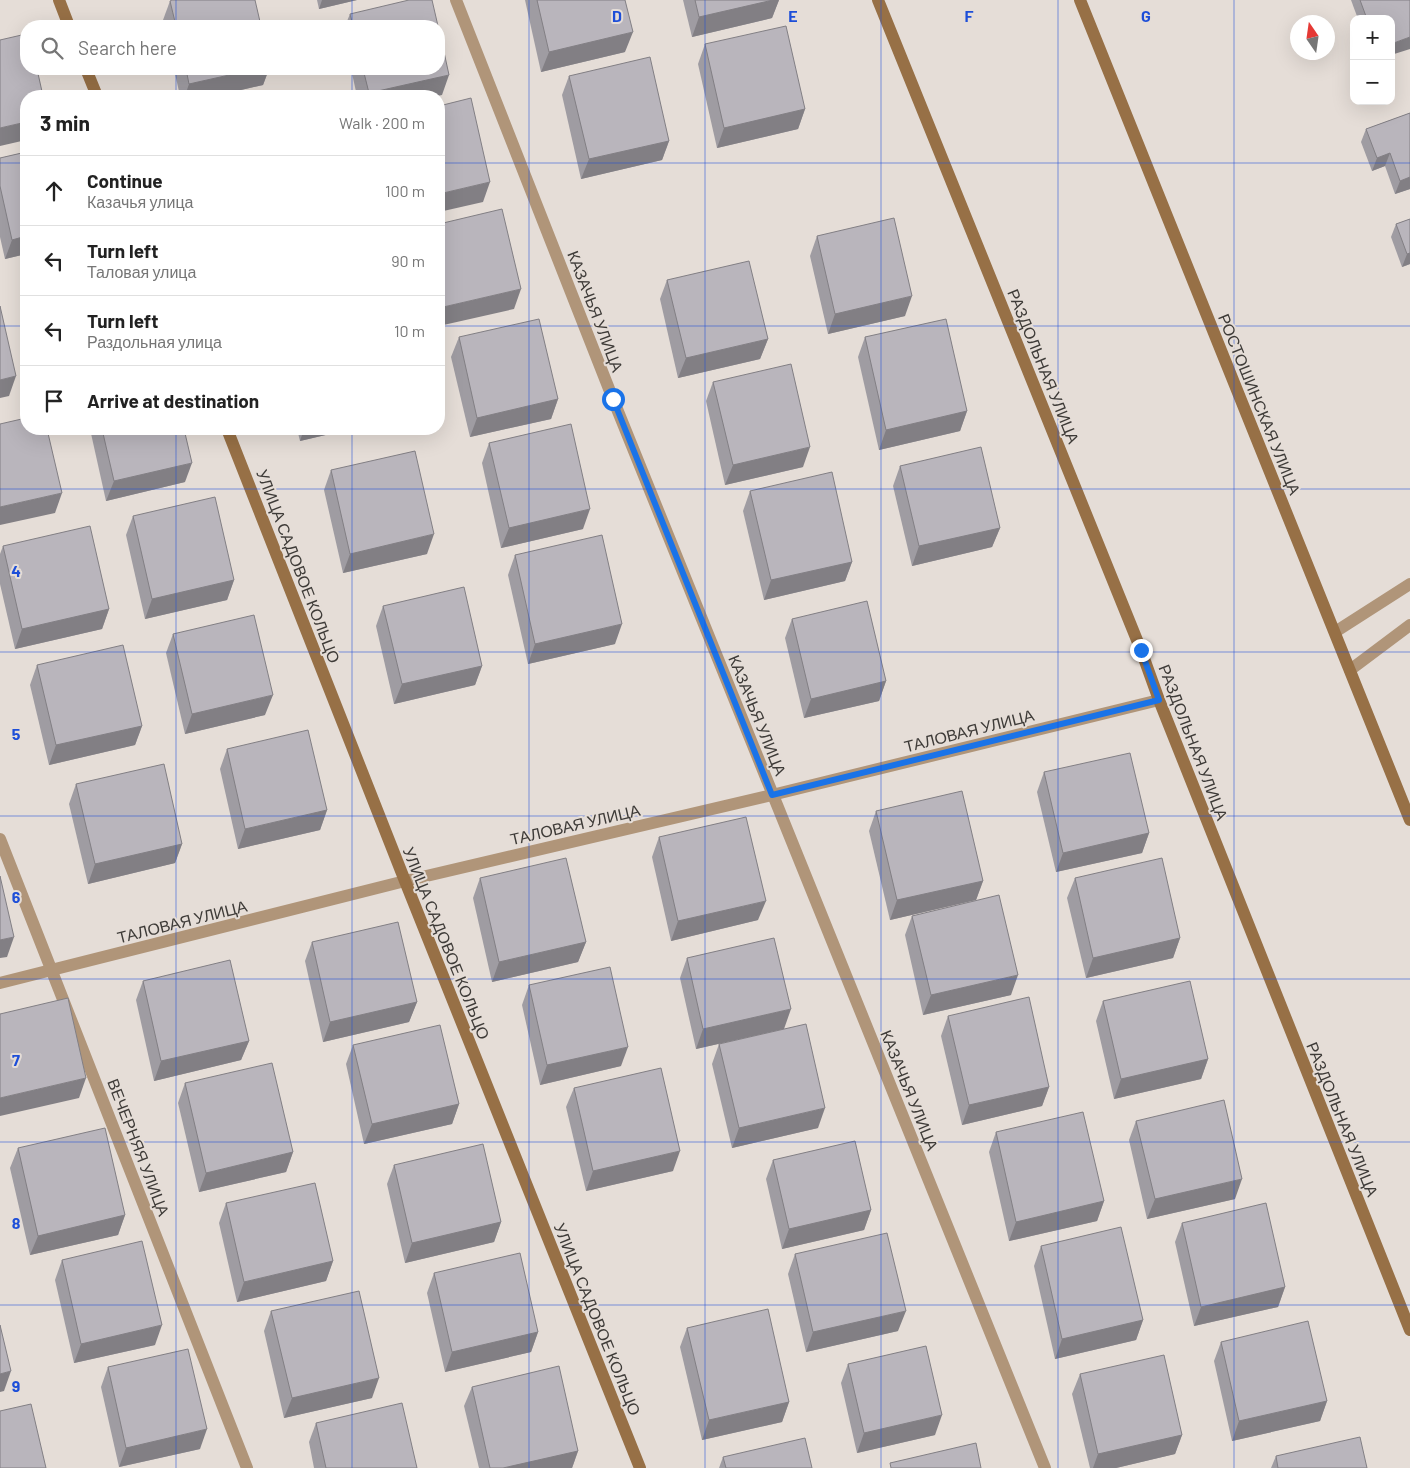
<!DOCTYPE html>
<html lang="en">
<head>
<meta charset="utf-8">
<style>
  :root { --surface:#fff; --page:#f2f2f2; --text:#222; --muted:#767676; --line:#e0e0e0 }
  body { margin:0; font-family:Barlow,sans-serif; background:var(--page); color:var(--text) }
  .controls { position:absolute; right:15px; top:15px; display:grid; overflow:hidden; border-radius:10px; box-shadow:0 5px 20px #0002 }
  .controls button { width:45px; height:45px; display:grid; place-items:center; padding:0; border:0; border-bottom:1px solid var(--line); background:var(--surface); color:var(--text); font:25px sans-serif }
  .compass { position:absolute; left:1290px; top:15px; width:45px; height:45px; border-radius:50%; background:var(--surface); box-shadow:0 5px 20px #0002; rotate:347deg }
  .stop { position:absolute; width:15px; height:15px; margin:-11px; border:4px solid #1a73e8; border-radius:50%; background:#fff }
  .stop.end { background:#1a73e8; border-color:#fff; box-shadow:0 1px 5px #0008 }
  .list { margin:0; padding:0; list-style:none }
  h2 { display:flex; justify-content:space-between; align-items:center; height:65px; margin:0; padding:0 20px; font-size:21px }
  h2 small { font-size:16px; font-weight:400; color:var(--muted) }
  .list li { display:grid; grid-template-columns:32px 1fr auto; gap:15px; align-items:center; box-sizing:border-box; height:70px; padding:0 20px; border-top:1px solid var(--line) }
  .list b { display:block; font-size:19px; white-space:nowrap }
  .list p { margin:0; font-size:16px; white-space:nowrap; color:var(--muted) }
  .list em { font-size:16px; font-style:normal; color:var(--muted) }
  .icon { flex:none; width:28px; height:28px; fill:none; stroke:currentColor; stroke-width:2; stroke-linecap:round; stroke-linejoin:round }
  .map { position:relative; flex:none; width:1410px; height:1468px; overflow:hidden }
  .search { position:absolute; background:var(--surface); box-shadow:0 5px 20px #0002; left:20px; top:20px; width:425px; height:55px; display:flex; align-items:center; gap:12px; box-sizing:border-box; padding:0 18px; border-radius:20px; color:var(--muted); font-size:19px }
  .panel { position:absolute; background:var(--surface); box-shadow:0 5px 20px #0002; left:20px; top:90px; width:425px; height:345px; border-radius:20px }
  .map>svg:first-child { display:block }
</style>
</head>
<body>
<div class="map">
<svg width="1410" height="1468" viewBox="0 0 1410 1468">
  <rect width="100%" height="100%" fill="#e5ddd7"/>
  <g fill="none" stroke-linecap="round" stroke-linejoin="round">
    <g stroke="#b09579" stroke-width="12">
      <path d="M456,0L613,399L1045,1468"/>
      <path d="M1335,632L1410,584"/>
      <path d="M1350,670L1410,625"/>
      <path d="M0,839L247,1468"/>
      <path d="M0,983L405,881L772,795L1159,700"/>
    </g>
    <g stroke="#977046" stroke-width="12">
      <path d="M59,0L69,26"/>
      <path d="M878,0L1141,650L1159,700L1410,1330"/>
      <path d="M1080,0L1410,820"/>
      <path d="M86,69L97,96"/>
      <path d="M227,429L405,881L640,1468"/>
    </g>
  </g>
  <g fill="#9f9ca2">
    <path d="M317,0H357L319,9Z"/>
    <path d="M525,0H625V52L541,72Z"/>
    <path d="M683,0H779L772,18L692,37Z"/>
    <path d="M1351,0H1410L1391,19H1358Z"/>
    <path d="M170,1L261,26H164L163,20Z"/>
    <path d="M350,14L438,26H345Z"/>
    <path d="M705,44L805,109L798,129L717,148L698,64Z"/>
    <path d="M174,69H269L263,85L215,96H180Z"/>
    <path d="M351,69H439L442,95L435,96H357Z"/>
    <path d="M569,76L669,141L662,160L581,179L562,95Z"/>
    <path d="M1410,113V189L1395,194L1385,166L1372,171L1361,142L1366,129Z"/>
    <path d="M26,152V254L5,259L0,237V158Z"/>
    <path d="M1410,219V264L1402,267L1391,237L1396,224Z"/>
    <path d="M817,236L905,316L828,334L810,256Z"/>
    <path d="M667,280L768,339L760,359L678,378L660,299Z"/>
    <path d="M459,337L558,399L551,419L470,437L451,357Z"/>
    <path d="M865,337L967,411L960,431L879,450L858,357Z"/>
    <path d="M713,382L803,467L725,485L706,401Z"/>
    <path d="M90,429H184L185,482L106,501Z"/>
    <path d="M297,429H351L300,441Z"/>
    <path d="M489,443L583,529L501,548L482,463Z"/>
    <path d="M900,466L1000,528L992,547L912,566L893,486Z"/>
    <path d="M331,470L427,554L343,573L324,490Z"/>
    <path d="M750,491L852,562L845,581L764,600L743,511Z"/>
    <path d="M133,516L234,580L227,600L145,619L126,535Z"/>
    <path d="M3,546L109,609L102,629L15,649L0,584V554Z"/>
    <path d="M515,555L615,644L528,664L508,575Z"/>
    <path d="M383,606L482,666L475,685L394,704L376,626Z"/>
    <path d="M792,619L886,681L879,701L804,718L785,638Z"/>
    <path d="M173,634L265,715L185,734L166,653Z"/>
    <path d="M37,665L142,726L135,745L49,765L30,685Z"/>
    <path d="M227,749L327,810L320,830L238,849L220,769Z"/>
    <path d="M1044,772L1149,833L1142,853L1056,872L1037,792Z"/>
    <path d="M76,784L182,844L175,863L88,884L69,804Z"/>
    <path d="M876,811L983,881L976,900L890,920L869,831Z"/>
    <path d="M659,837L758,920L671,941L652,857Z"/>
    <path d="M480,878L586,942L578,962L492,982L473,898Z"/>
    <path d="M1075,878L1180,938L1173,958L1086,978L1067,898Z"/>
    <path d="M912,916L1011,995L923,1015L905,935Z"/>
    <path d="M312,942L417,1002L409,1022L323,1042L305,961Z"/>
    <path d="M687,958L784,1029L696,1049L680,978Z"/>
    <path d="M143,981L249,1041L241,1060L154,1081L136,1000Z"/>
    <path d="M529,985L621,1066L540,1085L522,1005Z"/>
    <path d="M1103,1001L1208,1059L1201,1079L1114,1099L1096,1021Z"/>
    <path d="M948,1016L1049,1087L1042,1106L962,1125L941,1036Z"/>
    <path d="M719,1044L818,1128L732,1148L712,1064Z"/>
    <path d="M353,1045L459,1104L452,1124L364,1144L346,1064Z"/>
    <path d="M185,1083L293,1152L286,1172L199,1192L178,1103Z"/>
    <path d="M574,1088L673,1171L586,1191L566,1107Z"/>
    <path d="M1136,1121L1235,1199L1147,1219L1129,1140Z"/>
    <path d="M996,1132L1104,1201L1097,1221L1009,1241L989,1152Z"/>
    <path d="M18,1148L125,1215L118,1235L30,1255L10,1168Z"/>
    <path d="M773,1160L871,1210L864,1230L782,1249L766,1179Z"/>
    <path d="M394,1165L501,1222L494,1242L405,1263L387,1184Z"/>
    <path d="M226,1203L333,1261L326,1281L237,1302L219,1223Z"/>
    <path d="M1182,1223L1285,1287L1278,1307L1194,1326L1175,1242Z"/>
    <path d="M1041,1246L1143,1320L1136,1340L1055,1359L1034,1266Z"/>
    <path d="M795,1254L898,1331L806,1352L788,1274Z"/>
    <path d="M62,1260L155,1345L74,1363L55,1280Z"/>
    <path d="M434,1273L538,1332L531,1352L445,1372L427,1293Z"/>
    <path d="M271,1311L372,1398L284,1418L264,1331Z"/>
    <path d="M687,1328L789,1402L782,1422L702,1440L680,1347Z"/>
    <path d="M1221,1342L1327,1401L1320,1421L1232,1441L1214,1361Z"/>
    <path d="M848,1364L935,1435L857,1453L841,1383Z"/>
    <path d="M108,1367L200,1449L119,1467L101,1387Z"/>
    <path d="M1080,1374L1182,1435L1175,1454L1116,1468H1090L1072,1394Z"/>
    <path d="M472,1387L578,1451L572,1468H479L464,1406Z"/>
    <path d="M316,1423L417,1468H314L309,1442Z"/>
    <path d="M1276,1456L1367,1468H1271Z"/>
    <path d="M723,1457L812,1468H719Z"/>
  </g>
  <g fill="#827f84">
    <path d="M322,0H357L319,9Z"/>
    <path d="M773,0H779L772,18L692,37L699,17Z"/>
    <path d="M633,32L625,52L541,72L549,52Z"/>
    <path d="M1410,37V49L1391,55V44Z"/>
    <path d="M256,69H269L263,85L215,96H185L189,84Z"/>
    <path d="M449,75L442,95L435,96H367L369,93Z"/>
    <path d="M805,109L798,129L717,148L724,128Z"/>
    <path d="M26,122V140L0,146V128Z"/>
    <path d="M669,141L662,160L581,179L589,159Z"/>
    <path d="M1390,153L1385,166L1372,171L1377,158Z"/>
    <path d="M1410,177V189L1395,194L1400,181Z"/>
    <path d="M490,182L483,202L439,212V194Z"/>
    <path d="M26,236V254L5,259L12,240Z"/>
    <path d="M1410,253V264L1402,267L1407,254Z"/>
    <path d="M521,289L514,309L439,326V308Z"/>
    <path d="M912,296L905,316L828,334L835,314Z"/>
    <path d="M768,339L760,359L678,378L686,358Z"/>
    <path d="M16,376L9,396L0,398V380Z"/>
    <path d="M558,399L551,419L470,437L477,418Z"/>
    <path d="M967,411L960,431L879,450L886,430Z"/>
    <path d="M304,429H351L300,441Z"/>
    <path d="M810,447L803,467L725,485L733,465Z"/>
    <path d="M192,463L185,482L106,501L114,481Z"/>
    <path d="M62,493L55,513L0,525V507Z"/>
    <path d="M590,509L583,529L501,548L509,528Z"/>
    <path d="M1000,528L992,547L912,566L919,546Z"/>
    <path d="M434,534L427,554L343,573L350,554Z"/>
    <path d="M852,562L845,581L764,600L771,580Z"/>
    <path d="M234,580L227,600L145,619L152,599Z"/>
    <path d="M109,609L102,629L15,649L22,629Z"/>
    <path d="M622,624L615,644L528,664L535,644Z"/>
    <path d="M482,666L475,685L394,704L402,684Z"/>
    <path d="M886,681L879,701L804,718L811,699Z"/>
    <path d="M273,695L265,715L185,734L192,714Z"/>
    <path d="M142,726L135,745L49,765L56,745Z"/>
    <path d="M327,810L320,830L238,849L245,829Z"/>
    <path d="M1149,833L1142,853L1056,872L1063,853Z"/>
    <path d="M182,844L175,863L88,884L95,864Z"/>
    <path d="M983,881L976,900L890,920L897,900Z"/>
    <path d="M766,901L758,920L671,941L678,921Z"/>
    <path d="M14,937L7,957L0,958V940Z"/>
    <path d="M1180,938L1173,958L1086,978L1093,958Z"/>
    <path d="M586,942L578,962L492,982L499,962Z"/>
    <path d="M1018,975L1011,995L923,1015L931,995Z"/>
    <path d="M417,1002L409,1022L323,1042L330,1022Z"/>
    <path d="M791,1009L784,1029L696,1049L703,1029Z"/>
    <path d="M249,1041L241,1060L154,1081L161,1061Z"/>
    <path d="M628,1047L621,1066L540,1085L547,1065Z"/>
    <path d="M1208,1059L1201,1079L1114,1099L1121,1079Z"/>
    <path d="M86,1078L79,1098L0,1116V1098Z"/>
    <path d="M1049,1087L1042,1106L962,1125L969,1105Z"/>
    <path d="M459,1104L452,1124L364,1144L372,1124Z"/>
    <path d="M825,1108L818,1128L732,1148L739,1128Z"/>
    <path d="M680,1151L673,1171L586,1191L593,1171Z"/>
    <path d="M293,1152L286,1172L199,1192L206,1173Z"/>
    <path d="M1242,1179L1235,1199L1147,1219L1155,1199Z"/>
    <path d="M1104,1201L1097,1221L1009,1241L1016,1222Z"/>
    <path d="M871,1210L864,1230L782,1249L789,1229Z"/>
    <path d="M125,1215L118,1235L30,1255L38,1236Z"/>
    <path d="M501,1222L494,1242L405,1263L412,1243Z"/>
    <path d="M333,1261L326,1281L237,1302L244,1282Z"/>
    <path d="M1285,1287L1278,1307L1194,1326L1201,1307Z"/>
    <path d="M906,1311L898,1331L806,1352L813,1332Z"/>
    <path d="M1143,1320L1136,1340L1055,1359L1062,1339Z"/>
    <path d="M162,1325L155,1345L74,1363L81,1344Z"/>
    <path d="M538,1332L531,1352L445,1372L452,1352Z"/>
    <path d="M11,1371L4,1391L0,1392V1374Z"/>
    <path d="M379,1378L372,1398L284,1418L292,1398Z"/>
    <path d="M1327,1401L1320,1421L1232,1441L1239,1421Z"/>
    <path d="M789,1402L782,1422L702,1440L709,1420Z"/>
    <path d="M942,1415L935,1435L857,1453L864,1433Z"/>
    <path d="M207,1429L200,1449L119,1467L126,1448Z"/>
    <path d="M1182,1435L1175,1454L1116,1468H1093L1098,1454Z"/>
    <path d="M578,1451L572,1468H503Z"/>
  </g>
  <g fill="#b9b5bc" stroke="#827f84">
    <path d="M172,0H255L261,26H176L170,1Z"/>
    <path d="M409,0H432L438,26H353L350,14Z"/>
    <path d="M537,0H625L633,32L549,52Z"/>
    <path d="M695,0H773L699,17Z"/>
    <path d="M1360,0H1410V37L1391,44V19H1367Z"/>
    <path d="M786,26L805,109L724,128L705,44Z"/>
    <path d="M439,29L449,75L369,93L363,69H439Z"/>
    <path d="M26,34V69H37L43,96H26V122L0,128V40Z"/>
    <path d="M650,57L669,141L589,159L569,76Z"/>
    <path d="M186,69H256L189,84Z"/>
    <path d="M471,98L490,182L439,194V106Z"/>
    <path d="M1410,113V177L1400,181L1390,153L1377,158L1366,129Z"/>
    <path d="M26,152V236L12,240L0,186V158Z"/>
    <path d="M502,209L521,289L439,308V224Z"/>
    <path d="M894,218L912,296L835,314L817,236Z"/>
    <path d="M1410,219V253L1407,254L1396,224Z"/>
    <path d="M749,261L768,339L686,358L667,280Z"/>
    <path d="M0,306L16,376L0,380Z"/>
    <path d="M539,319L558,399L477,418L459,337Z"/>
    <path d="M946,319L967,411L886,430L865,337Z"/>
    <path d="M791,364L810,447L733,465L713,382Z"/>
    <path d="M26,418V429H47L62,493L0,507V424Z"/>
    <path d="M571,424L590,509L509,528L489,443Z"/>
    <path d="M102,429H184L192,463L114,481Z"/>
    <path d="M981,447L1000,528L919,546L900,466Z"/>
    <path d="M415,451L434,534L350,554L331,470Z"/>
    <path d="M832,472L852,562L771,580L750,491Z"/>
    <path d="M215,497L234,580L152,599L133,516Z"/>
    <path d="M90,526L109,609L22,629L3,546Z"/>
    <path d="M602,535L622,624L535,644L515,555Z"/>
    <path d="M464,587L482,666L402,684L383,606Z"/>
    <path d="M867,601L886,681L811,699L792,619Z"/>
    <path d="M254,615L273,695L192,714L173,634Z"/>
    <path d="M123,645L142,726L56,745L37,665Z"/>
    <path d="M308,730L327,810L245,829L227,749Z"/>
    <path d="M1130,753L1149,833L1063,853L1044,772Z"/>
    <path d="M164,764L182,844L95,864L76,784Z"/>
    <path d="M962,791L983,881L897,900L876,811Z"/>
    <path d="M746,817L766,901L678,921L659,837Z"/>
    <path d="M566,858L586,942L499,962L480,878Z"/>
    <path d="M1162,858L1180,938L1093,958L1075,878Z"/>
    <path d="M0,876L14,937L0,940Z"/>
    <path d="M999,895L1018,975L931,995L912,916Z"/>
    <path d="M398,922L417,1002L330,1022L312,942Z"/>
    <path d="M774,938L791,1009L703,1029L687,958Z"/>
    <path d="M230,960L249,1041L161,1061L143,981Z"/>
    <path d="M610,967L628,1047L547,1065L529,985Z"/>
    <path d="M1190,981L1208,1059L1121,1079L1103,1001Z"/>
    <path d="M1029,997L1049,1087L969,1105L948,1016Z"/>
    <path d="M68,998L86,1078L0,1098V1014Z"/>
    <path d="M806,1024L825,1108L739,1128L719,1044Z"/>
    <path d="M440,1025L459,1104L372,1124L353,1045Z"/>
    <path d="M272,1063L293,1152L206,1173L185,1083Z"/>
    <path d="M661,1068L680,1151L593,1171L574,1088Z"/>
    <path d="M1224,1100L1242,1179L1155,1199L1136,1121Z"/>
    <path d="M1083,1112L1104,1201L1016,1222L996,1132Z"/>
    <path d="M105,1128L125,1215L38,1236L18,1148Z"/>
    <path d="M855,1141L871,1210L789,1229L773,1160Z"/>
    <path d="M483,1144L501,1222L412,1243L394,1165Z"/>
    <path d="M315,1183L333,1261L244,1282L226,1203Z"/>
    <path d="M1266,1203L1285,1287L1201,1307L1182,1223Z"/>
    <path d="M1121,1227L1143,1320L1062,1339L1041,1246Z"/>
    <path d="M887,1233L906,1311L813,1332L795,1254Z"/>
    <path d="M142,1241L162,1325L81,1344L62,1260Z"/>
    <path d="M520,1253L538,1332L452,1352L434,1273Z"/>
    <path d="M359,1291L379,1378L292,1398L271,1311Z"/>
    <path d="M768,1309L789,1402L709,1420L687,1328Z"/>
    <path d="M1308,1321L1327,1401L1239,1421L1221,1342Z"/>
    <path d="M0,1325L11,1371L0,1374Z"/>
    <path d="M926,1346L942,1415L864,1433L848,1364Z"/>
    <path d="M188,1349L207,1429L126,1448L108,1367Z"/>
    <path d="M1164,1355L1182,1435L1098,1454L1080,1374Z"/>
    <path d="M559,1366L578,1451L503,1468H490L472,1387Z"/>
    <path d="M402,1403L417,1468H326L316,1423Z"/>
    <path d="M31,1404L46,1468H0V1411Z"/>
    <path d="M1360,1437L1367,1468H1278L1276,1456Z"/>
    <path d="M805,1438L812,1468H726L723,1457Z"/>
    <path d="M976,1443L981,1468H891L890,1463Z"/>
  </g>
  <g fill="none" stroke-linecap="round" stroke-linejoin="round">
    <path stroke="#1a73e8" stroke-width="6" d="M613,399L772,795L1159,700L1141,650"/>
  </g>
  <path fill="none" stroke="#1d4ed8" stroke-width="1" stroke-opacity="0.55" d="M176,0V26M352,0V26M529,0V1468M705,0V1468M881,0V1468M1058,0V1468M1234,0V1468M176,69V96M352,69V96M0,163H26M439,163H1410M0,326H26M439,326H1410M176,429V1468M352,429V1468M0,489H1410M0,652H1410M0,816H1410M0,979H1410M0,1142H1410M0,1305H1410"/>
  <g text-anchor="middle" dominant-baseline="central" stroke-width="4" stroke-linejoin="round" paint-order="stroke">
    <g font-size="16" fill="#3e3b38" stroke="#e5ddd7">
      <text transform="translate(596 311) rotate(69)">КАЗАЧЬЯ УЛИЦА</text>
      <text transform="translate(1044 366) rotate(68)">РАЗДОЛЬНАЯ УЛИЦА</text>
      <text transform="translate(1260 404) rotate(68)">РОСТОШИНСКАЯ УЛИЦА</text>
      <text transform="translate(299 566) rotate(69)">УЛИЦА САДОВОЕ КОЛЬЦО</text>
      <text transform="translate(758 715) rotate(68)">КАЗАЧЬЯ УЛИЦА</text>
      <text transform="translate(969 730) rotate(-14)">ТАЛОВАЯ УЛИЦА</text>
      <text transform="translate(1194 742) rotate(69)">РАЗДОЛЬНАЯ УЛИЦА</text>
      <text transform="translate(575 824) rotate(-13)">ТАЛОВАЯ УЛИЦА</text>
      <text transform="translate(182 921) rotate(-14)">ТАЛОВАЯ УЛИЦА</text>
      <text transform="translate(447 943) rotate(68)">УЛИЦА САДОВОЕ КОЛЬЦО</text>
      <text transform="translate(910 1090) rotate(68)">КАЗАЧЬЯ УЛИЦА</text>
      <text transform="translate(1343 1119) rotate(68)">РАЗДОЛЬНАЯ УЛИЦА</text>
      <text transform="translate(139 1147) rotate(69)">ВЕЧЕРНЯЯ УЛИЦА</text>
      <text transform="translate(598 1319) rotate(68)">УЛИЦА САДОВОЕ КОЛЬЦО</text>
    </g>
  </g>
  <g font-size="16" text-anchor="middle" font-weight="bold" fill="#1d4ed8" stroke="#e5ddd7" stroke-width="4" stroke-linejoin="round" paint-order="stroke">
    <text x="617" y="22">D</text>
    <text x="793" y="22">E</text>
    <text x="969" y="22">F</text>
    <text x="1146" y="22">G</text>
    <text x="16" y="577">4</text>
    <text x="16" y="740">5</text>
    <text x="16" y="903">6</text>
    <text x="16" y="1066">7</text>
    <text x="16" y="1229">8</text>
    <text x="16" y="1392">9</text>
  </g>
</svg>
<div class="controls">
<button>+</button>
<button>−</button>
</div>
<svg class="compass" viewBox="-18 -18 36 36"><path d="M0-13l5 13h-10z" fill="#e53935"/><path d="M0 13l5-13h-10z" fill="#767676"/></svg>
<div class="stop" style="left:613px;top:399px"></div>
<div class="stop end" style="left:1141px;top:650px"></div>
<div class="search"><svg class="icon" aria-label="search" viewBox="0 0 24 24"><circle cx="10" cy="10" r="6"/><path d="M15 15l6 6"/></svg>Search here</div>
<section class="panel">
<h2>3 min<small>Walk · 200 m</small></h2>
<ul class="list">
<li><svg class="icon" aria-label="ahead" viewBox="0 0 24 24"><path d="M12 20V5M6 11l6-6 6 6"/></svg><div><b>Continue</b><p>Казачья улица</p></div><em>100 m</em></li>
<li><svg class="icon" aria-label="left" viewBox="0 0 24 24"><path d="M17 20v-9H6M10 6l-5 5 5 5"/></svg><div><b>Turn left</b><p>Таловая улица</p></div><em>90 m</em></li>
<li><svg class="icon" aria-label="left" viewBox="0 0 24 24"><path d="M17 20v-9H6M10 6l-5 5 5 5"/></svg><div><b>Turn left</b><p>Раздольная улица</p></div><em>10 m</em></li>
<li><svg class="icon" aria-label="arrive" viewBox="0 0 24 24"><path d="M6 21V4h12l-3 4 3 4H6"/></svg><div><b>Arrive at destination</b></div></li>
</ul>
</section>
</div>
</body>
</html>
